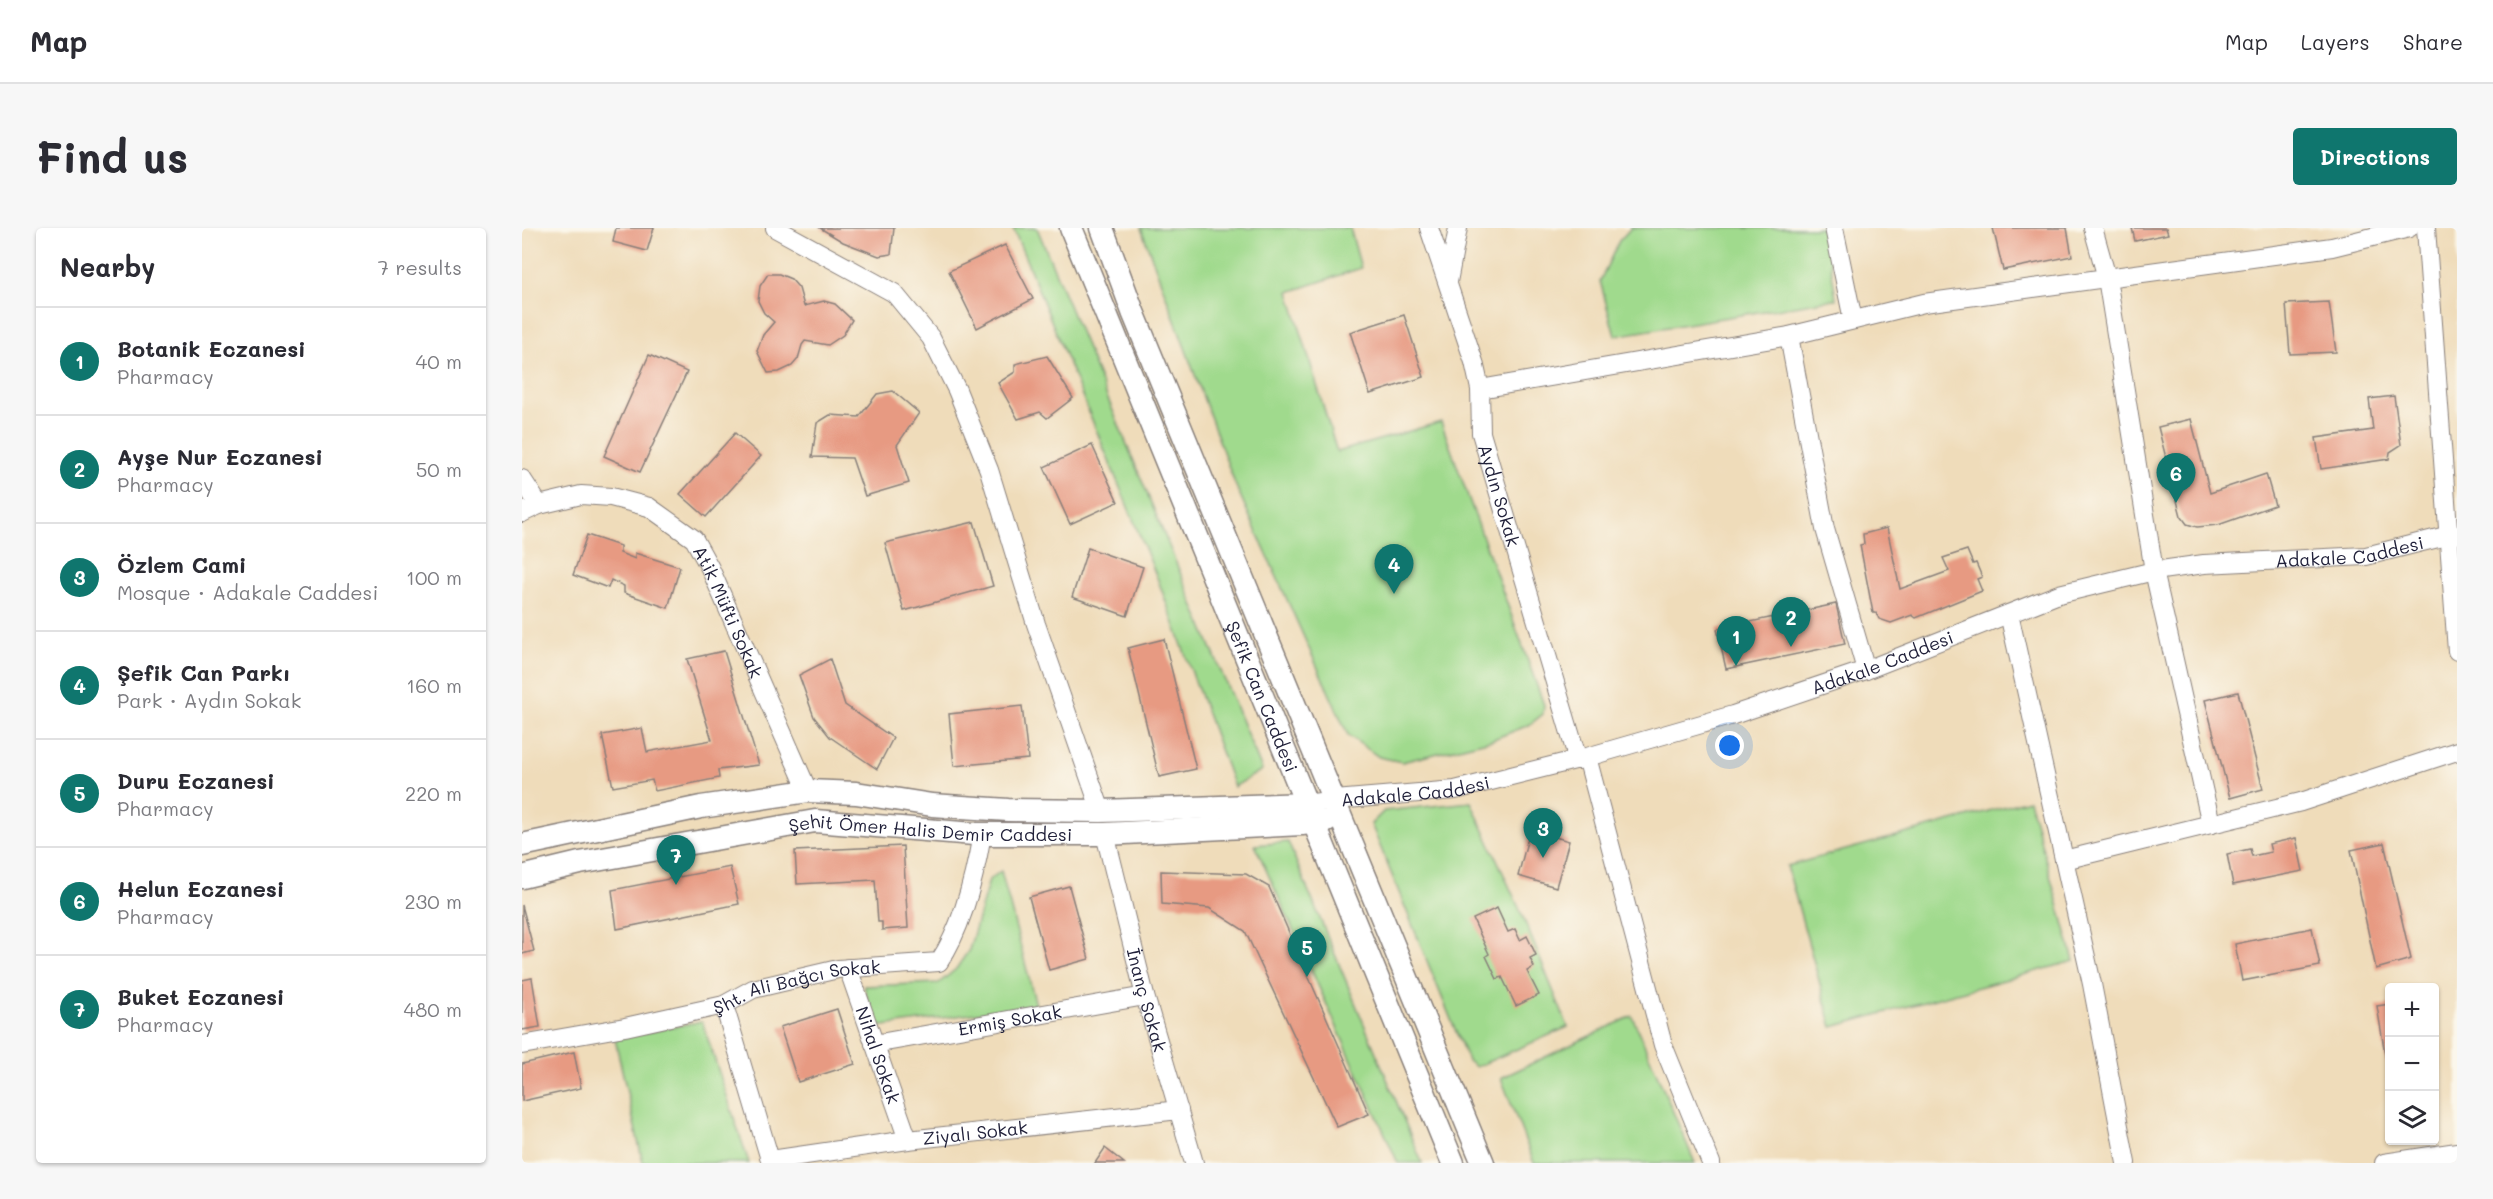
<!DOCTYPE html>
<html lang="en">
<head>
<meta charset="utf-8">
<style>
  :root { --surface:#fff; --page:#f7f7f7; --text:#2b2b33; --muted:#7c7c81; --line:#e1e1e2; --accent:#0f766e }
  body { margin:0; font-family:Mali,sans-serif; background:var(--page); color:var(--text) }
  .controls { position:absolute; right:18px; bottom:18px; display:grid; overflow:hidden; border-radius:6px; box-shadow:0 2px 4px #0004 }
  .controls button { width:54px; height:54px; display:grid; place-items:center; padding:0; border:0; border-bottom:2px solid var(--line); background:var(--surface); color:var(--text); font:30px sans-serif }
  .you { position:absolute; left:1208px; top:518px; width:21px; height:21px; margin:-15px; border:4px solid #fff; border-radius:50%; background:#1a73e8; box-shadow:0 0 0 9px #1a73e833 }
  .badge { display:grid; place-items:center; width:39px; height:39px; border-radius:50%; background:var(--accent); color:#fff; font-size:20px; font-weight:700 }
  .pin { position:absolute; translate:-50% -50px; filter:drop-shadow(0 2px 3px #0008) }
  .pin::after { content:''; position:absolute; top:32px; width:21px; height:18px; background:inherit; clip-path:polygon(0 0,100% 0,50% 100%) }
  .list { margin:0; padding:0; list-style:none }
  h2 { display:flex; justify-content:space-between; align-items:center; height:78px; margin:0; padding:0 24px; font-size:26px }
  h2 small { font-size:20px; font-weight:400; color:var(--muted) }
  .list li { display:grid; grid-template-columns:39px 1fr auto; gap:18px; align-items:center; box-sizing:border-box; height:108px; padding:0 24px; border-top:2px solid var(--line) }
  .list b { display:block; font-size:22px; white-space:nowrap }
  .list p { margin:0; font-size:20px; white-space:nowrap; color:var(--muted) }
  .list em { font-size:20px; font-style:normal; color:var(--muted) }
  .icon { flex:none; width:33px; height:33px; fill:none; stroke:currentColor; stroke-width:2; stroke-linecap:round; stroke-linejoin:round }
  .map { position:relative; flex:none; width:1935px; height:935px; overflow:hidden; border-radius:6px }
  header { display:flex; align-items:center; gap:36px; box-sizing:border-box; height:84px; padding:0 30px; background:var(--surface); border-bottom:2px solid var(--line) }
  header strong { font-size:28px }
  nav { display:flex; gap:33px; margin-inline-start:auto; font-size:21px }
  .intro { display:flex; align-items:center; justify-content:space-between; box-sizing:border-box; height:144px; padding:0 36px }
  h1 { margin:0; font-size:42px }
  .button { padding:15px 27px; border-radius:6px; background:var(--accent); color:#fff; font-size:21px; font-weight:700 }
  main { display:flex; gap:36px; padding:0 36px }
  aside { flex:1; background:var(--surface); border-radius:6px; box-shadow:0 2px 4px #0004 }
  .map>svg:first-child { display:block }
</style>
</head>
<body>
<header>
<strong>Map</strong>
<nav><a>Map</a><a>Layers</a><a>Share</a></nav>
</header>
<div class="intro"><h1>Find us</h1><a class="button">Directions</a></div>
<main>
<aside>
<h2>Nearby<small>7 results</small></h2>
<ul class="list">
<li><span class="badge">1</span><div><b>Botanik Eczanesi</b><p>Pharmacy</p></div><em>40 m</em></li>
<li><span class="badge">2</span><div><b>Ayşe Nur Eczanesi</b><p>Pharmacy</p></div><em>50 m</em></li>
<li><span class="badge">3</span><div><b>Özlem Cami</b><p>Mosque · Adakale Caddesi</p></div><em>100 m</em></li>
<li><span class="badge">4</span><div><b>Şefik Can Parkı</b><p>Park · Aydın Sokak</p></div><em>160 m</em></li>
<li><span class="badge">5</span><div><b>Duru Eczanesi</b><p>Pharmacy</p></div><em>220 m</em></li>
<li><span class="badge">6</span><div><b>Helun Eczanesi</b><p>Pharmacy</p></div><em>230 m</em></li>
<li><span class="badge">7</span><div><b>Buket Eczanesi</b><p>Pharmacy</p></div><em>480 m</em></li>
</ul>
</aside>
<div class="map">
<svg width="1935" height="935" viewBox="0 0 1935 935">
  <rect width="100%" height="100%" fill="#fbf7ec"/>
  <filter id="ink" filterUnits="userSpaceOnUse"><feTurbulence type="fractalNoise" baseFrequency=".0167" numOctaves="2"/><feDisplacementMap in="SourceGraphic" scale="12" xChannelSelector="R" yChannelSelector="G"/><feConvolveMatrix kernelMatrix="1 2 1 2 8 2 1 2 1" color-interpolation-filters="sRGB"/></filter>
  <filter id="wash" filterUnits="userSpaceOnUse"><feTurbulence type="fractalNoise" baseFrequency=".008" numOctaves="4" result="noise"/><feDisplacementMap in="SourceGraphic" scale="24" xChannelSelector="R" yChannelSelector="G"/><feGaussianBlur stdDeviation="1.35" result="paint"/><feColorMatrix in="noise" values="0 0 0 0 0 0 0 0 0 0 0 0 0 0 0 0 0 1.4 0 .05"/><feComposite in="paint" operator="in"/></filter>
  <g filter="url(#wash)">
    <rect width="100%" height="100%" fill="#efdcba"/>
    <g fill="#a0da8d" stroke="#617e64" stroke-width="1.5">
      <path d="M491,0H515L740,542L712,559L636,352Z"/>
      <path d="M619,0H828L839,40L767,64L815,224L919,194L1022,477L1021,486L1007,497L969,512L880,534L857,529L826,507L713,256Z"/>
      <path d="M1109,0H1303L1314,71L1093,108L1078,53L1097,13Z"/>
      <path d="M1507,572L1552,733L1310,799L1265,638Z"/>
      <path d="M949,574L1001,689L1046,799L954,839L946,833L849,596L862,583Z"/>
      <path d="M766,614L900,935H876L733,617Z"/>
      <path d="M479,643L514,777L354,799L342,758L417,755L434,741L447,722L467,652Z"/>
      <path d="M1110,788L1173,935H1012L979,850Z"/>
      <path d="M180,793L227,935H121L93,811Z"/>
    </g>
    <g id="blocks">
      <g fill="#e79a82">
        <path d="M94,0H132L125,23L91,14Z"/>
        <path d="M298,0H372L369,26L357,28L321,14Z"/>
        <path d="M1471,0H1545L1550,28L1481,42Z"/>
        <path d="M1610,0H1644L1646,6L1613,13Z"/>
        <path d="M483,17L511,71L455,100L427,43Z"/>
        <path d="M246,46H257L269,51L277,60L282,78L302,73L313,76L330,92L321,107L306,117L283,113L280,117L276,131L270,138L257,144L246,145L235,123L241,107L252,94L242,85L236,73L238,58Z"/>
        <path d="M1807,74L1814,124L1768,126L1764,76Z"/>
        <path d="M882,87L902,149L848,166L828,104Z"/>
        <path d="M127,127L165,144L118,244L82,228Z"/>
        <path d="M525,128L551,170L525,190L518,184L496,191L476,155L493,144V136Z"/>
        <path d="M371,163L397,185L375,217L387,255L343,268L330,230L290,229L295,195L308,187L337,189L355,166Z"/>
        <path d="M1872,168L1879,217L1868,224L1867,231L1799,241L1794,210L1851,202L1847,171Z"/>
        <path d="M1669,191L1688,265L1744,246L1753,277L1696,297L1675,299L1665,296L1659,288L1636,199Z"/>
        <path d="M213,205L239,228L184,289L158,266Z"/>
        <path d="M570,217L596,274L548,296L522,239Z"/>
        <path d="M452,294L471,358L382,383L363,315Z"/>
        <path d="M1365,300L1378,361L1427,343L1421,330L1445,322L1451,336L1454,335L1460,349L1455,351L1460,363L1394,390L1390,387L1369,395L1357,391L1354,385H1351L1338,317L1342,316L1341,306Z"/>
        <path d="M65,307L98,318V325L113,331V325L158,339L146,380L102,365V358L89,352L86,360L51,347Z"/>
        <path d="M566,320L621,339L605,388L550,369Z"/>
        <path d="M1314,376L1323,416L1204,441L1195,401Z"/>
        <path d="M642,411L674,541L637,549L606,420Z"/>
        <path d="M202,423L237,537L196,542L197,550L133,563L130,552L91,559L80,507L120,500L125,524L190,512L165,431Z"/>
        <path d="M308,431L323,477L371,510L355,541L308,509L292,489L277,447Z"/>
        <path d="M1716,464L1741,561L1708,570L1683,472Z"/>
        <path d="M500,478L506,531L432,538L427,486Z"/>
        <path d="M1008,602L1047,613L1034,659L996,648Z"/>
        <path d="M1774,610L1781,643L1711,657L1705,626L1728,621L1730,628L1749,624L1747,616Z"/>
        <path d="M1862,615L1889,731L1854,741L1829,622Z"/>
        <path d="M381,618L386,700L360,702V694H356L353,652L275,656L273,623Z"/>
        <path d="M208,639L217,676L95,701L90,662Z"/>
        <path d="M639,643L724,646L747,659L847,886L815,899L723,703L687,680L640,676Z"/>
        <path d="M547,658L567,731L527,742L507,669Z"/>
        <path d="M0,677L12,723L0,726Z"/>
        <path d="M975,680L986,704L993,701L998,712L1005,708L1014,727L1008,730L1012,739L1005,743L1017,767L994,778L980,749L975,751L964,728L967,726L951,691Z"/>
        <path d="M1790,700L1798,738L1720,753L1713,716Z"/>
        <path d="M10,750L18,799L0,802V752Z"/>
        <path d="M1868,776V844H1866L1855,778Z"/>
        <path d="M315,781L333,836L276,854L258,799Z"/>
        <path d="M52,824L59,860L0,873V836Z"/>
        <path d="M583,920L602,935H573Z"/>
      </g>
    </g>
  </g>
  <g filter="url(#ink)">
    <use href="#blocks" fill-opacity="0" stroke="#887f7a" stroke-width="1.5"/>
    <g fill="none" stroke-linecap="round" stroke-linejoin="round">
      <g stroke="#887f7a" stroke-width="20">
        <g id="minor">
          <path d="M253,0L372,65L409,110L435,162L467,242L514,396L579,583"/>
          <path id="s1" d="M907,0L952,134L958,161L959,205L1056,532"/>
          <path d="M1312,0L1331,92"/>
          <path d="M1571,0L1585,50L1632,343L1689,596"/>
          <path d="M1904,0L1935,423"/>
          <path d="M926,54L936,0"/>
          <path d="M1267,108L1303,301L1344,442"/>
          <path d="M958,161L1267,108L1402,75L1810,19L1887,0"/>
          <path d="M0,251L17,277"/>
          <path id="s2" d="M0,285L17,277L59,267L89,269L127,279L172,311L188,340L286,563"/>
          <path d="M1487,386L1570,756L1604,935"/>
          <path d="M1065,529L1141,817L1189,935"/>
          <path id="s3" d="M784,576L813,572L933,562L1065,529L1211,487L1344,442L1537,366L1632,343L1682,336L1844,328L1928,307H1935"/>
          <path id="s4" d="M583,606L623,768L672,935"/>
          <path d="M1542,632L1779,574L1935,523"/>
          <path id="s5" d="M326,740L386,912"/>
          <path d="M202,777L249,935"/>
          <path id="s6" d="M352,816L623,768"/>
          <path id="s7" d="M0,817L103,799L202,777L231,761L316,741L417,734C440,700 453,647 460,606"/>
          <path id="s8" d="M249,932L386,912L657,882"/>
          <path d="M1862,935L1935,924"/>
        </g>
      </g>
      <g stroke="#887f7a" stroke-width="25">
        <g id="major">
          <path id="s9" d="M549,0L931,935"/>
          <path d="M580,0L611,84L961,935"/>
          <path d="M0,617L179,579L286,563L334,565L410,577L486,582L579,583L784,576"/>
          <path id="s10" d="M0,649L58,635L293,593L452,606H583L780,596L805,593"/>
        </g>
      </g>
      <use href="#minor" stroke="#fff" stroke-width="18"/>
      <use href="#major" stroke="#fff" stroke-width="22"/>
    </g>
  </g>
  <g text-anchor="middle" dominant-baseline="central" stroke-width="5" stroke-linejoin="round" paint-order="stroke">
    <g font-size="18" fill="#22223b" stroke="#fbf7ec">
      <text stroke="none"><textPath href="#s1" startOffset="278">Aydın Sokak</textPath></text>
      <text stroke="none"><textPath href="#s3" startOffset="1080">Adakale Caddesi</textPath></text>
      <text stroke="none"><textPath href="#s2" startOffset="267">Atik Müfti Sokak</textPath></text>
      <text stroke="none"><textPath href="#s3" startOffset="596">Adakale Caddesi</textPath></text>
      <text stroke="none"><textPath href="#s9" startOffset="506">Şefik Can Caddesi</textPath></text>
      <text stroke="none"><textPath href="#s3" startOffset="110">Adakale Caddesi</textPath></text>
      <text stroke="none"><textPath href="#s10" startOffset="414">Şehit Ömer Halis Demir Caddesi</textPath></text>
      <text stroke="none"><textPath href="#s7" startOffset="282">Şht. Ali Bağcı Sokak</textPath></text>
      <text stroke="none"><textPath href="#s4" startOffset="171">İnanç Sokak</textPath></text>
      <text stroke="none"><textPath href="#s6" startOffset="138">Ermiş Sokak</textPath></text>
      <text stroke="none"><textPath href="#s5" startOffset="92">Nihal Sokak</textPath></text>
      <text stroke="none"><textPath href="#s8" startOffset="206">Ziyalı Sokak</textPath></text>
    </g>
  </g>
</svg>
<div class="controls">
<button>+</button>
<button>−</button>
<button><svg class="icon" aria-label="layers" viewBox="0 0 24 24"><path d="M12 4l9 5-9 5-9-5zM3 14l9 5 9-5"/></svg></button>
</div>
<div class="you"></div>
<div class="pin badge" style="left:1214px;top:438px">1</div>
<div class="pin badge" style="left:1269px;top:419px">2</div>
<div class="pin badge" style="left:1021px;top:630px">3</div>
<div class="pin badge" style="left:872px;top:366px">4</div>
<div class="pin badge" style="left:785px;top:749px">5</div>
<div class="pin badge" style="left:1654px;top:275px">6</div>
<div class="pin badge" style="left:154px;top:657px">7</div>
</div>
</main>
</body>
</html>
